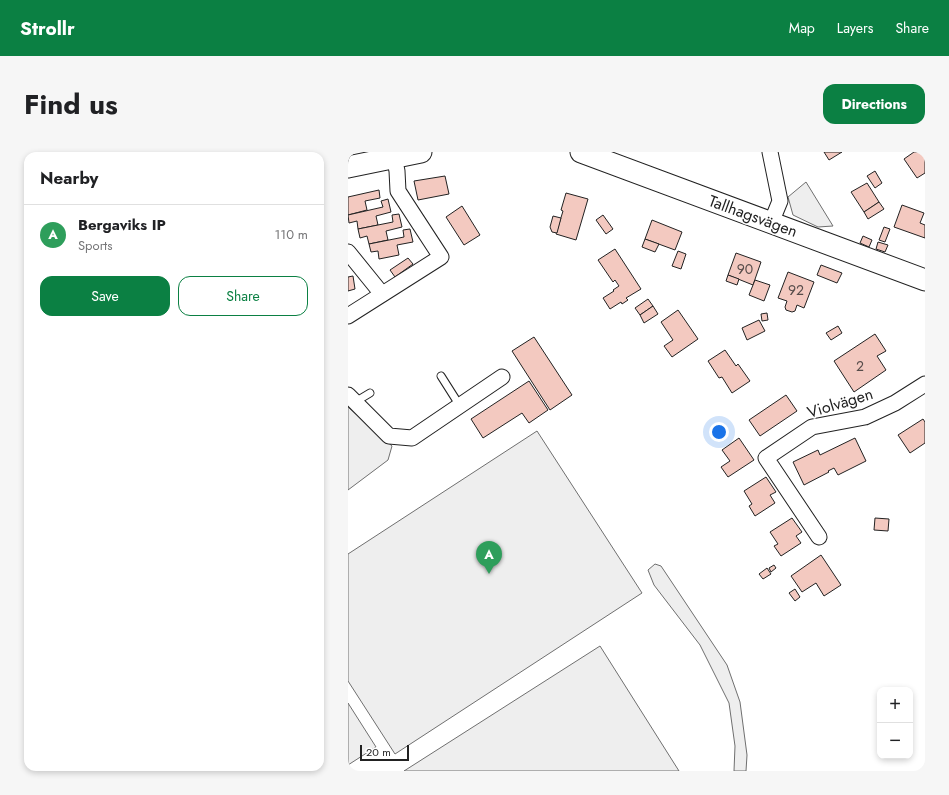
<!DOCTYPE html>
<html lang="en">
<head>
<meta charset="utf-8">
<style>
  :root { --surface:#fff; --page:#f6f6f6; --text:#202124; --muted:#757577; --line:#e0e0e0; --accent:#0b8043 }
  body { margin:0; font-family:Jost,sans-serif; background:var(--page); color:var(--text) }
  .controls { position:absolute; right:12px; bottom:12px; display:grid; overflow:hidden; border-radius:8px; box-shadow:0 2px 6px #0003 }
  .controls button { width:36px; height:36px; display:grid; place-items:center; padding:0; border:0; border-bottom:1px solid var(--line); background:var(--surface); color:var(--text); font:20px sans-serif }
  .scale { position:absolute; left:12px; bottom:10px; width:49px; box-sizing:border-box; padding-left:4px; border:2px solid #222; border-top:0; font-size:11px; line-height:14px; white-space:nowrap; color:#222; -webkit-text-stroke:3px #fff; paint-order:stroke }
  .you { position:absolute; left:371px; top:280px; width:14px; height:14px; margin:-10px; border:3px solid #fff; border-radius:50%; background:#1a73e8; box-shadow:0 0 0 6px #1a73e833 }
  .badge { display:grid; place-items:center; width:26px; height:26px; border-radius:50%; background:var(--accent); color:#fff; font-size:13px; font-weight:700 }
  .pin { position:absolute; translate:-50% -33px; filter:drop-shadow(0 1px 2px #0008) }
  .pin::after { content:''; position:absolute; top:21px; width:14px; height:12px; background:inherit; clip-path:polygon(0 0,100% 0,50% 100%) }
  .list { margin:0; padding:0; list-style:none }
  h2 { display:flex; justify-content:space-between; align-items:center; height:52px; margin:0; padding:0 16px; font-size:17px }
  h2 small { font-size:13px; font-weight:400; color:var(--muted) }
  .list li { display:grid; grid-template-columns:26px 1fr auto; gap:12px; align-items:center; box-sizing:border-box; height:60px; padding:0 16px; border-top:1px solid var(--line) }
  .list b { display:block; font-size:15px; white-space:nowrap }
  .list p { margin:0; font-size:13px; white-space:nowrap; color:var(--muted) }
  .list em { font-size:13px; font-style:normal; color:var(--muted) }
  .actions { display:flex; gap:8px; padding:12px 16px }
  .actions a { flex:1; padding:9px 0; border:1px solid var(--accent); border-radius:12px; text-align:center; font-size:14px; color:var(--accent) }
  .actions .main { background:var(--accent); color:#fff }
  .map { position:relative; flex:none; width:577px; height:619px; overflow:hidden; border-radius:12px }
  header { display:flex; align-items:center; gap:24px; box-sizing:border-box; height:56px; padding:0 20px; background:var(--accent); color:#fff }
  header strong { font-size:19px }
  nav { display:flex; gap:22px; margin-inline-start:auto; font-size:14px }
  .intro { display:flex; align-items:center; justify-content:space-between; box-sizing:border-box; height:96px; padding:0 24px }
  h1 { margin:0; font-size:28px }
  .button { padding:10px 18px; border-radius:12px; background:var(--accent); color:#fff; font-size:14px; font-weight:700 }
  main { display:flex; gap:24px; padding:0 24px }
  aside { flex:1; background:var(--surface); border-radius:12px; box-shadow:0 2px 6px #0003 }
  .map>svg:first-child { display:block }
</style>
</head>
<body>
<header>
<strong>Strollr</strong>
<nav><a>Map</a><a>Layers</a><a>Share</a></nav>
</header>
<div class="intro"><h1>Find us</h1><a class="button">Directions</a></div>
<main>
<aside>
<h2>Nearby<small></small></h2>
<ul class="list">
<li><span class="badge" style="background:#2e9e5b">A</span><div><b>Bergaviks IP</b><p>Sports</p></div><em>110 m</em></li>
</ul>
<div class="actions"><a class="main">Save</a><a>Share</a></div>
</aside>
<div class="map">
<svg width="577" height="619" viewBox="0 0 577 619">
  <rect width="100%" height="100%" fill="#fff"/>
  <g fill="#eee" stroke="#6f6f6f">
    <path d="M458,30L485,74L470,75L445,63L440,45Z"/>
    <path d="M0,255L44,294L40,308L0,338Z"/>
    <path d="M189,279L294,441L47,602L0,529V402Z"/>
    <path d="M307,412L313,414L379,513L392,550L399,603L398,619H386L387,594L381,551L352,493L306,433L300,418Z"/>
    <path d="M252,494L331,619H56Z"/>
    <path d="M0,551L28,595L0,613Z"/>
  </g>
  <g fill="#f3c9c0" stroke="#222">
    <path d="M476,0H494L481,8Z"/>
    <path d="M566,0H574L577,4V21L569,26L556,7Z"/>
    <path d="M527,19L534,31L527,36L519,24Z"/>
    <path d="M97,24L101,42L70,48L66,29Z"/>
    <path d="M519,31L531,50L516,60L503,40Z"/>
    <path d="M31,38L32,46L17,49L19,58L0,63V45Z"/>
    <path d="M218,41L240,47L228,88L208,82L215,59L213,58Z"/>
    <path d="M40,47L43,60L28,64L30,73L10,77L9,69L1,71L0,63L35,55L33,49Z"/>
    <path d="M531,50L536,57L520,67L516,60Z"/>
    <path d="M554,53L576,61L572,71L577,73V86L546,75Z"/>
    <path d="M114,54L132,83L116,93L98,65Z"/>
    <path d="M51,62L54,75L38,79L40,88L21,92L19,84L12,86L10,77L45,70L44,63Z"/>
    <path d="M255,63L265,77L258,82L248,68Z"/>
    <path d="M205,64L213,66L209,81L204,80L202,75Z"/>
    <path d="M304,68L334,80L327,98L297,87Z"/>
    <path d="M536,75L542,77L537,90L531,88Z"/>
    <path d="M62,77L65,90L49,93L51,103L31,107L30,99L23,100L21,92L56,85L55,78Z"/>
    <path d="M515,84L524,88L521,95L512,91Z"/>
    <path d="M297,87L311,92L307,100L294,95Z"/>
    <path d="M530,90L540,93L537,100L528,97Z"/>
    <path d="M267,97L293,137L278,146L280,148L274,152L273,150L262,157L255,146L266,139L265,138L271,134L267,128L265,130L250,108Z"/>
    <path d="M330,99L338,102L333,117L324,114Z"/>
    <path d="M388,101L413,110L405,133L380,123Z"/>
    <path d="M60,106L65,112L47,125L42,118Z"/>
    <path d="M473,113L494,121L489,131L469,123Z"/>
    <path d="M440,120L466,130L456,156L449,153L447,159L444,160L438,158L437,155L439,149L430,146Z"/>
    <path d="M380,123L391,127L389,133L378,129Z"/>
    <path d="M5,124L7,137L0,139V125Z"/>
    <path d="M407,128L422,133L416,149L401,143Z"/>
    <path d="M300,147L305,154L292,163L287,156Z"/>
    <path d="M305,154L310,162L296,171L292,163Z"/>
    <path d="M330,158L350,187L324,205L316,194L325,188L313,170Z"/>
    <path d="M419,161L420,168L414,169L413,162Z"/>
    <path d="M411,168L417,179L399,188L394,176Z"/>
    <path d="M490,174L494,181L483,188L478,181Z"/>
    <path d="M527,182L538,199L529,204L538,218L506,240L486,209Z"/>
    <path d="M186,185L224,243L202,258L164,199Z"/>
    <path d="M377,198L388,214L390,212L402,229L384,241L374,225L371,226L360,209Z"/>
    <path d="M181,229L200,258L181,271L174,261L135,286L123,267Z"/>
    <path d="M438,243L449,259L412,284L401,268Z"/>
    <path d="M575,267L577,270V291L562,301L550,283Z"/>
    <path d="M391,286L406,308L380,325L373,315L382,309L374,298Z"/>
    <path d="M507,286L518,309L490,323L486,316L480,319L481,320L456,333L445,310L470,298L472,303Z"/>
    <path d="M418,325L428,340L422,343L427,351L407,364L401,354L404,352L396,339Z"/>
    <path d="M444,366L454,380L448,384L453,391L433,404L426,394L430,392L422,380Z"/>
    <path d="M527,366L541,367L540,379L526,378Z"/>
    <path d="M473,403L493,433L476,444L468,431L454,440L443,424Z"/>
    <path d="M426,413L428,416L423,420L421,416Z"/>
    <path d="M419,416L423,422L415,427L411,422Z"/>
    <path d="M447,437L452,445L447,449L441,441Z"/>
  </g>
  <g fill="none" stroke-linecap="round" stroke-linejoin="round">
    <g stroke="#222" stroke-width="9">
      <g id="lane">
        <path d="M93,224L112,254"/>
        <path d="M7,250L22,241"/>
      </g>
    </g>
    <g stroke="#222" stroke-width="17">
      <g id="street">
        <path d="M422,0L432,49L423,71"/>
        <path d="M0,100L34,142"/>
        <path d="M0,164L93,105L50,39L49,19L46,5"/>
        <path d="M0,243L41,284L64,286L154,225"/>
        <path d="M471,385L418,306L464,275L517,265L547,251L577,232"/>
      </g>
    </g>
    <g stroke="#222" stroke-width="23">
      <g id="secondary">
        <path d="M233,0L577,128"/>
        <path d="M0,15L73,0"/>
      </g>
    </g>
    <use href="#lane" stroke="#fff" stroke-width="7"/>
    <use href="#street" stroke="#fff" stroke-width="15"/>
    <use href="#secondary" stroke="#fff" stroke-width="21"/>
  </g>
  <g text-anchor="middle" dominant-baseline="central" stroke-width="3" stroke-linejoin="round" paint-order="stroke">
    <g font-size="14" fill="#564c4a">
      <text x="397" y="117">90</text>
      <text x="448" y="138">92</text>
      <text x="512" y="214">2</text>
    </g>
    <g font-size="16" fill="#222" stroke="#fff">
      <text transform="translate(405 64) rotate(20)">Tallhagsvägen</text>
      <text transform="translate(492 251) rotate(-17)">Violvägen</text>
    </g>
  </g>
</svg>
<div class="controls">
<button>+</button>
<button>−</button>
</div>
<div class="scale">20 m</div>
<div class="you"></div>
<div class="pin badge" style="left:141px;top:422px;background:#2e9e5b">A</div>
</div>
</main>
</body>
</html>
